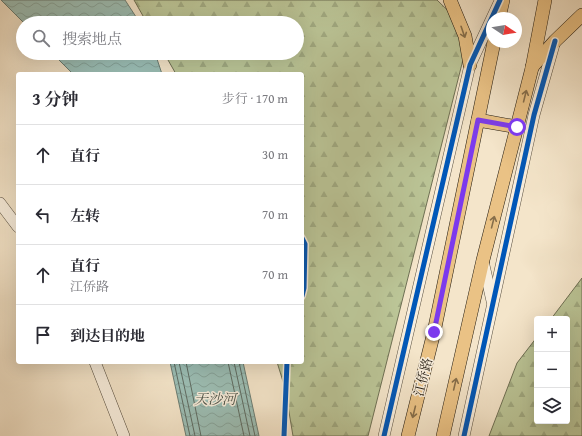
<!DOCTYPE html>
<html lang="zh">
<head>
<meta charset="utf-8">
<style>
  :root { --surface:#fff; --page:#f7f7f7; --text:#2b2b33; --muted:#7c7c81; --line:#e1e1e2 }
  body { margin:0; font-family:"Gentium Book Plus","Noto Serif SC",serif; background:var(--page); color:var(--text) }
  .controls { position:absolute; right:12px; bottom:12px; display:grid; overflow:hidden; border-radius:4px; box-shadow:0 4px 16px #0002 }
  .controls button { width:36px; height:36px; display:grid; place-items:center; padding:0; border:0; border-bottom:1px solid var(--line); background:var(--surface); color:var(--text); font:20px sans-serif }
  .compass { position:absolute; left:486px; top:12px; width:36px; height:36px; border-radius:50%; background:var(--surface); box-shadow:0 4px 16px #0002; rotate:102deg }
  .stop { position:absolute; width:12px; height:12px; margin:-9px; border:3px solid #7c3aed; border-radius:50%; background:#fff }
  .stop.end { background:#7c3aed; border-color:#fff; box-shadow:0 1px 4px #0008 }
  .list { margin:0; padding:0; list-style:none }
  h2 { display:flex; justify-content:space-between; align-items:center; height:52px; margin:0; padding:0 16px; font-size:17px }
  h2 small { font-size:13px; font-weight:400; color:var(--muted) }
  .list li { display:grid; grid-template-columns:26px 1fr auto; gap:12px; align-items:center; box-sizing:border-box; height:60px; padding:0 16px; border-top:1px solid var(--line) }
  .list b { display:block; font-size:15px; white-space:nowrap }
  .list p { margin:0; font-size:13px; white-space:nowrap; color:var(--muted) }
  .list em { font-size:13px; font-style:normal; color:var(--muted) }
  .icon { flex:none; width:22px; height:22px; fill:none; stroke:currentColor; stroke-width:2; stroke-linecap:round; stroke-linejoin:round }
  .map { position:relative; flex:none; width:582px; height:436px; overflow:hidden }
  .search { position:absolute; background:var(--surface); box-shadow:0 4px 16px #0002; left:16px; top:16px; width:288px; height:44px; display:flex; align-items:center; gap:10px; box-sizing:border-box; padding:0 14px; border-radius:22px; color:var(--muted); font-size:15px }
  .panel { position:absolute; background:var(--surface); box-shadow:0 4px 16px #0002; left:16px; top:72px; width:288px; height:292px; border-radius:4px }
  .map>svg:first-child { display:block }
</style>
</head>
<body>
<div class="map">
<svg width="582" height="436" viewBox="0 0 582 436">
  <defs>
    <pattern id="forest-firs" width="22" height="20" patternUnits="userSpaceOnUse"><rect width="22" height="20" fill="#bbc597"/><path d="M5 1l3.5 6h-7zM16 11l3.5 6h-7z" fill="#a0a981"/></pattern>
    <pattern id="water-waves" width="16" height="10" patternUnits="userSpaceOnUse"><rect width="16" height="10" fill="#9cbfb6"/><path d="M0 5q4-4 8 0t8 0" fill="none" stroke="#86a49b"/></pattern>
  </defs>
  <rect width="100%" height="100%" fill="#f4e5ca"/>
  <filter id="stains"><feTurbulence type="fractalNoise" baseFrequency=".005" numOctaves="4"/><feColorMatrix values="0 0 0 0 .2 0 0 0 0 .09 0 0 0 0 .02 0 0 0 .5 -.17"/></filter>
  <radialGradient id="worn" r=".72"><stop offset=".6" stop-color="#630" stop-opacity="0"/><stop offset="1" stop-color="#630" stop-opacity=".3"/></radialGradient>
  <g fill="url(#forest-firs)" stroke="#6e7054">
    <path d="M134,0H437L470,32L368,436H293L285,388L277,362H302V74H176L164,53H297V23H147Z"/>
    <path d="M582,278V436H489L517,363L537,337V421H567V319H551Z"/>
  </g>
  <g fill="url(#water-waves)" stroke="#6b7d74">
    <path d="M1,0H125L140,23H24Z"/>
    <path d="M52,53H155L162,74H73Z"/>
    <path d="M170,362H243L259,436H186Z"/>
  </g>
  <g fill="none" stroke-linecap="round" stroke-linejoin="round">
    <g stroke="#5e6c63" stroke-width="1">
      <path d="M174,362L190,436"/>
      <path d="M179,362L195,436"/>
      <path d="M186,362L201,436"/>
      <path d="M228,362L244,436"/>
      <path d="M234,362L250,436"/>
      <path d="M239,362L255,436"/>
    </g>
    <g stroke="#564d3e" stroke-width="12">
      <g id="minor">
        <path d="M0,203L18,227"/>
        <path d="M483,261L492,301"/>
        <path d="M95,362L124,436"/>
        <path d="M384,436L470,65L499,3"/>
        <path d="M464,436L534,115L555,41"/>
      </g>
    </g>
    <g stroke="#211a10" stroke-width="14">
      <g id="major">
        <path d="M450,0L465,36L470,65"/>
        <path d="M499,18L503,0"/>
        <path d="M532,67L555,41L582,15"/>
        <path d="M478,120L517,127"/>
        <path d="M408,436L434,332L494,42"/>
        <path d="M443,436L483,260L532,68L545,0"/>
      </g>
    </g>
    <use href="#minor" stroke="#f8eedd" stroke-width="11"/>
    <use href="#major" stroke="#eac285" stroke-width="13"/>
    <g stroke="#f8eedd" stroke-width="8">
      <g id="cycleway">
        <path d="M302,238L305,244L304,288L302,296"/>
        <path d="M284,436L287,362"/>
        <path d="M384,436L470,65L500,0"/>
        <path d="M464,436L534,115L555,41"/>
      </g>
    </g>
    <use href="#cycleway" stroke="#0057b8" stroke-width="5"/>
  </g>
  <defs><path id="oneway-shaft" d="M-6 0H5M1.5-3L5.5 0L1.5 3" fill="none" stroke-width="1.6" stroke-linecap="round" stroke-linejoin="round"/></defs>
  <g stroke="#866e4a">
    <use href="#oneway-shaft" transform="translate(463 32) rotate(71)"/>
    <use href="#oneway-shaft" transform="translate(525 96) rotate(-76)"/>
    <use href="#oneway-shaft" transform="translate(493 222) rotate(-76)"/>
    <use href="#oneway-shaft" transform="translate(455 384) rotate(-77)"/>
    <use href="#oneway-shaft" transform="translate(414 412) rotate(104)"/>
  </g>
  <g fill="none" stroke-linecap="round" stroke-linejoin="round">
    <path stroke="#7c3aed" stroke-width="5" d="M434,332L478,120L517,127"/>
  </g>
  <g text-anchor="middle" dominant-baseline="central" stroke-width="3" stroke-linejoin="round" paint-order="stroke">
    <g font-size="13" fill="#211a10" stroke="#f8eedd">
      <text transform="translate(423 377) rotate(-76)">江侨路</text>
    </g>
    <g font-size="14" font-style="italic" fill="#4c544a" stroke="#f8eedd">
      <text x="215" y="399">天沙河</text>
    </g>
  </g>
  <rect width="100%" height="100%" filter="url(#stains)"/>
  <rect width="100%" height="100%" fill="url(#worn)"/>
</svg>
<div class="controls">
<button>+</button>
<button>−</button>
<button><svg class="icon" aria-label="layers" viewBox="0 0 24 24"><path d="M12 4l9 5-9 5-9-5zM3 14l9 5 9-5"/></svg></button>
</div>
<svg class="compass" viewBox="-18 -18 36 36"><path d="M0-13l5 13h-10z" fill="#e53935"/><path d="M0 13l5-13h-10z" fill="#7c7c81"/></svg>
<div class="stop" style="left:517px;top:127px"></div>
<div class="stop end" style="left:434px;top:332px"></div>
<div class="search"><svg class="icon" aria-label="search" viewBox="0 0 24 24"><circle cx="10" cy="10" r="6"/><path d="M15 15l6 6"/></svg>搜索地点</div>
<section class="panel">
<h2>3 分钟<small>步行 · 170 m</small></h2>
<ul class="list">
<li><svg class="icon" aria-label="ahead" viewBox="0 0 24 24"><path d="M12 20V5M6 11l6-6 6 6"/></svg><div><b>直行</b></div><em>30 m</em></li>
<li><svg class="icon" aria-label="left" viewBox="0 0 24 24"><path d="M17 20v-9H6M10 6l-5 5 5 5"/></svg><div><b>左转</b></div><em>70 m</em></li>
<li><svg class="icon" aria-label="ahead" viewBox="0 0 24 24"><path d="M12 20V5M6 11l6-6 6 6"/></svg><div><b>直行</b><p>江侨路</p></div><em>70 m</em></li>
<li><svg class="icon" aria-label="arrive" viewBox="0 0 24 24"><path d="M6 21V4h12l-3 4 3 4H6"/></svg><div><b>到达目的地</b></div></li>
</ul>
</section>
</div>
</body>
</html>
